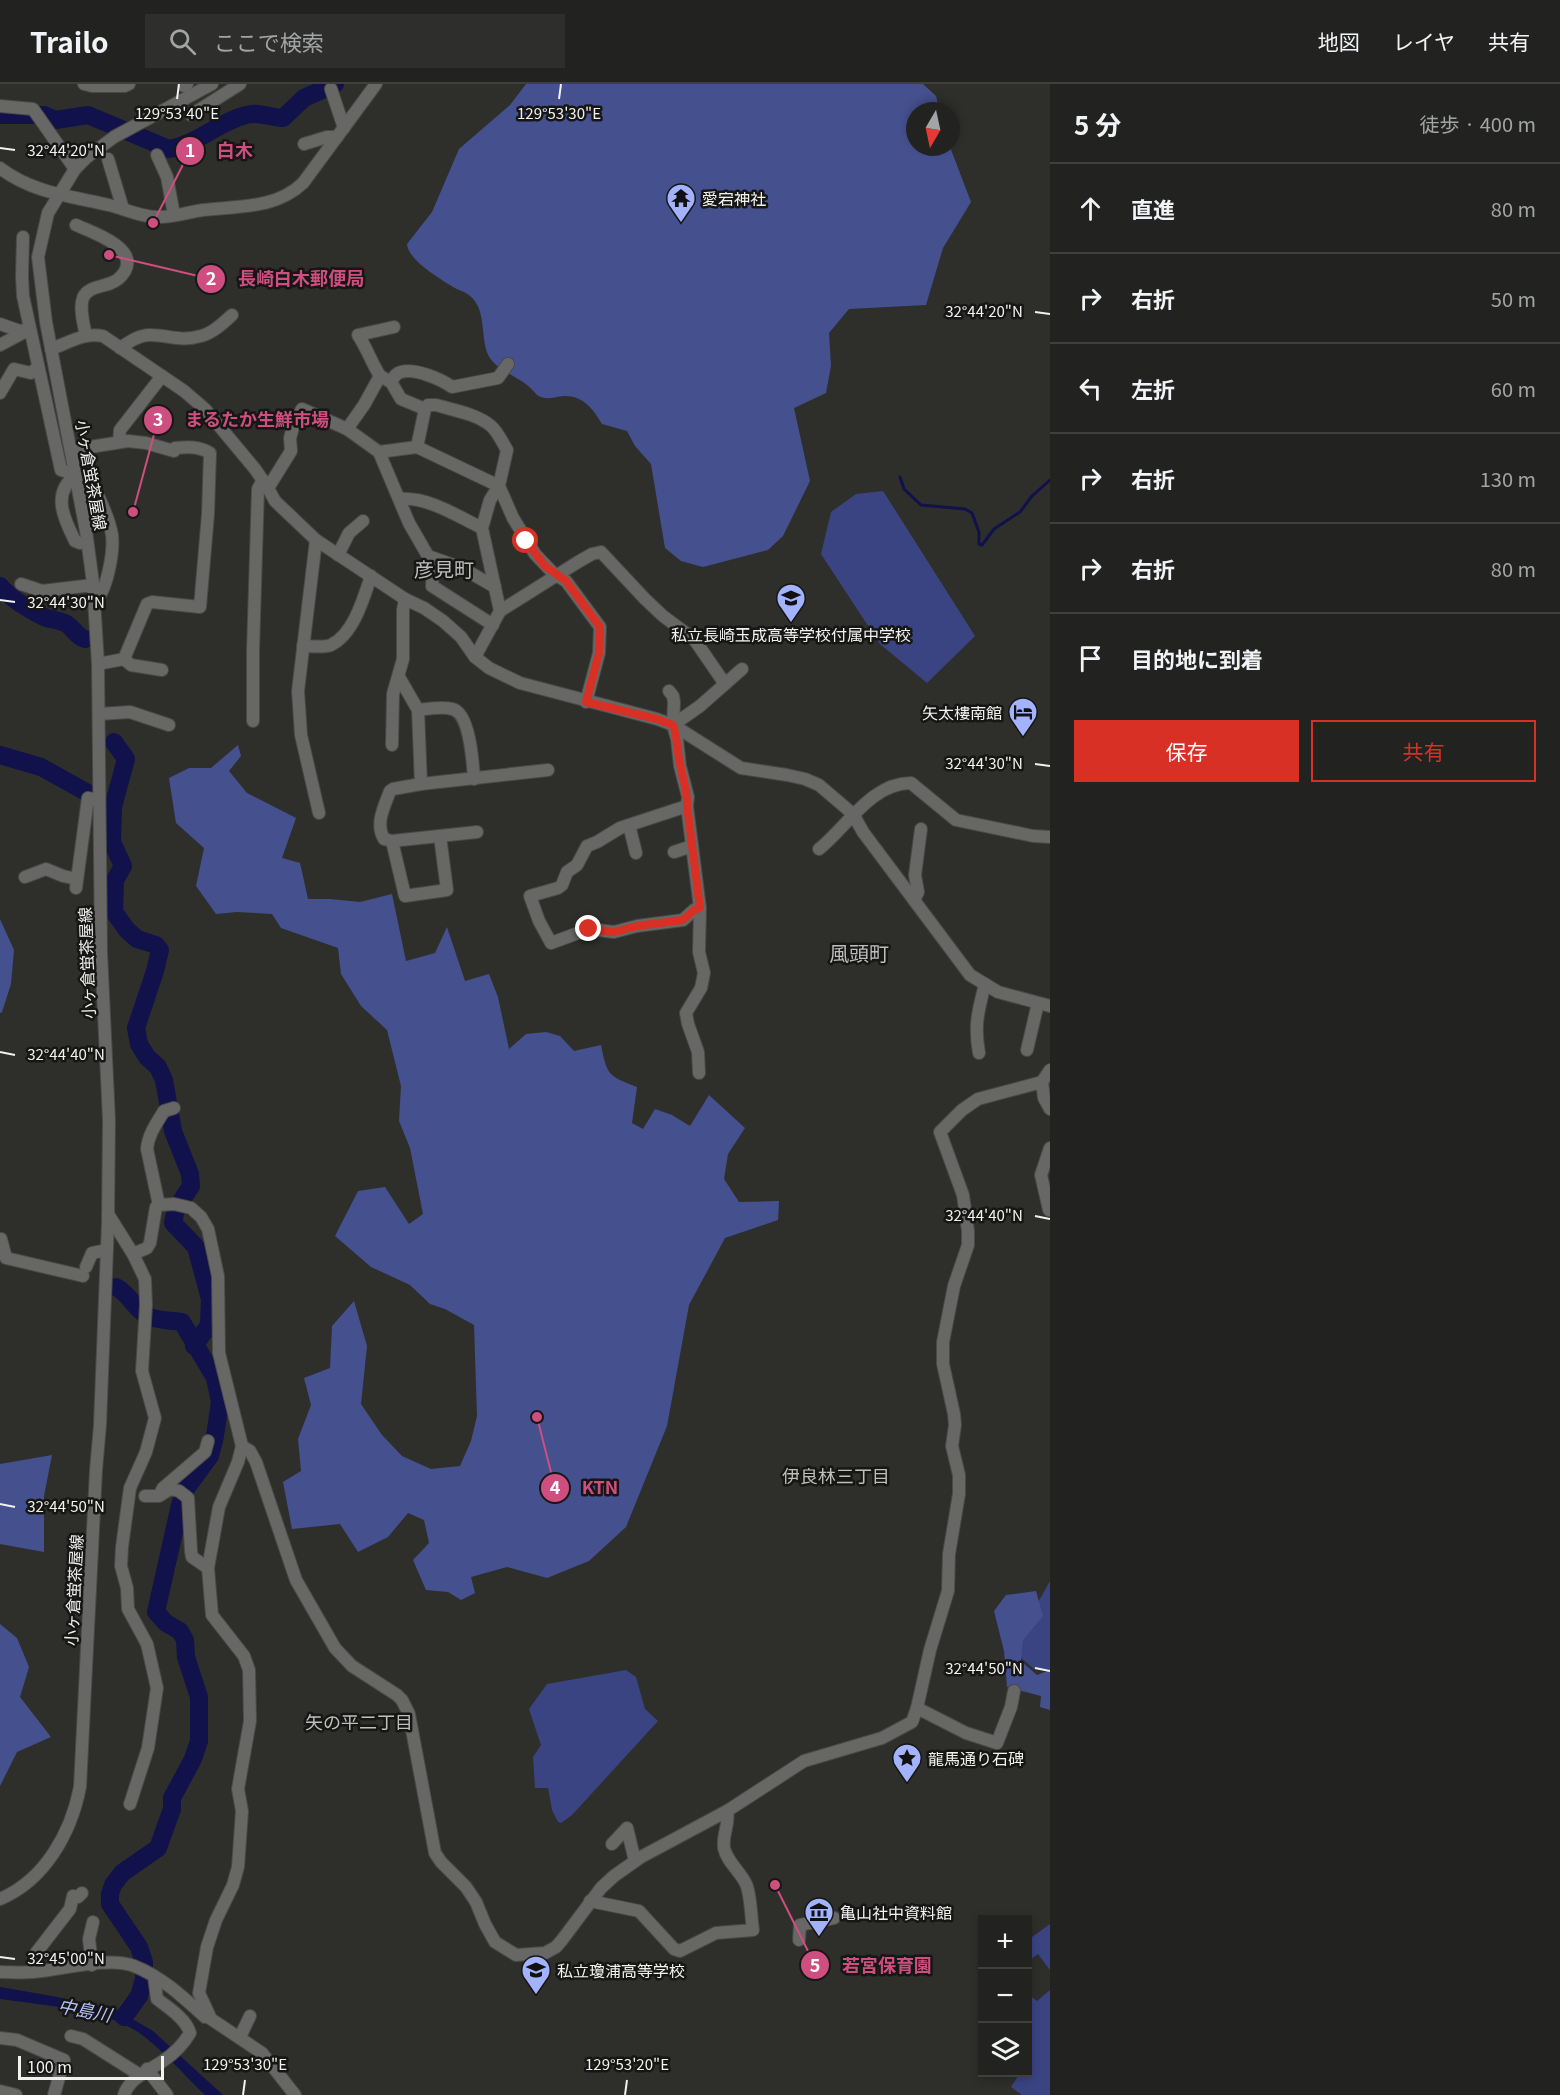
<!DOCTYPE html>
<html lang="ja">
<head>
<meta charset="utf-8">
<style>
  :root { --surface:#222320; --page:#2e2f2d; --text:#f1f3f6; --muted:#a2a4a5; --line:#3f403e; --accent:#d93025 }
  body { margin:0; font-family:Georgia,"Noto Sans JP",serif; background:var(--page); color:var(--text) }
  .controls { position:absolute; right:18px; bottom:18px; display:grid; overflow:hidden; border-radius:0px; box-shadow:0 3px 9px #0003 }
  .controls button { width:54px; height:54px; display:grid; place-items:center; padding:0; border:0; border-bottom:2px solid var(--line); background:var(--surface); color:var(--text); font:30px sans-serif }
  .compass { position:absolute; left:906px; top:18px; width:54px; height:54px; border-radius:50%; background:var(--surface); box-shadow:0 3px 9px #0003; rotate:189deg }
  .scale { position:absolute; left:18px; bottom:15px; width:146px; box-sizing:border-box; padding-left:6px; border:3px solid #f1f2ef; border-top:0; font-size:16px; line-height:21px; white-space:nowrap; color:#f1f2ef; -webkit-text-stroke:4px #161615; paint-order:stroke }
  .stop { position:absolute; width:18px; height:18px; margin:-14px; border:4px solid #d93025; border-radius:50%; background:#fff }
  .stop.end { background:#d93025; border-color:#fff; box-shadow:0 2px 6px #0008 }
  .list { margin:0; padding:0; list-style:none }
  h2 { display:flex; justify-content:space-between; align-items:center; height:78px; margin:0; padding:0 24px; font-size:26px }
  h2 small { font-size:20px; font-weight:400; color:var(--muted) }
  .list li { display:grid; grid-template-columns:39px 1fr auto; gap:18px; align-items:center; box-sizing:border-box; height:90px; padding:0 24px; border-top:2px solid var(--line) }
  .list b { display:block; font-size:22px; white-space:nowrap }
  .list em { font-size:20px; font-style:normal; color:var(--muted) }
  .actions { display:flex; gap:12px; padding:18px 24px }
  .actions a { flex:1; padding:14px 0; border:2px solid var(--accent); border-radius:0px; text-align:center; font-size:21px; color:var(--accent) }
  .actions .main { background:var(--accent); color:#fff }
  .icon { flex:none; width:33px; height:33px; fill:none; stroke:currentColor; stroke-width:2; stroke-linecap:round; stroke-linejoin:round }
  .map { position:relative; flex:none; width:1050px; height:2011px; overflow:hidden }
  header { display:flex; align-items:center; gap:36px; box-sizing:border-box; height:84px; padding:0 30px; background:var(--surface); border-bottom:2px solid var(--line) }
  header strong { font-size:28px }
  nav { display:flex; gap:33px; margin-inline-start:auto; font-size:21px }
  .search { width:420px; height:54px; background:var(--page); display:flex; align-items:center; gap:15px; box-sizing:border-box; padding:0 21px; border-radius:0px; color:var(--muted); font-size:22px }
  main { display:flex }
  aside { flex:1; background:var(--surface) }
  .map>svg:first-child { display:block }
</style>
</head>
<body>
<header>
<strong>Trailo</strong>
<div class="search"><svg class="icon" aria-label="search" viewBox="0 0 24 24"><circle cx="10" cy="10" r="6"/><path d="M15 15l6 6"/></svg>ここで検索</div>
<nav><a>地図</a><a>レイヤ</a><a>共有</a></nav>
</header>
<main>
<div class="map">
<svg width="1050" height="2011" viewBox="0 0 1050 2011">
  <rect width="100%" height="100%" fill="#2e2f2b"/>
  <g fill="#3a4482">
    <path d="M883,407L975,552L927,599L880,560L821,470L831,428L856,410Z"/>
    <path d="M1050,1497V1587L1034,1585L1020,1573L1019,1552Z"/>
    <path d="M626,1586L636,1593L645,1625L658,1637L572,1731L561,1739L558,1738L552,1726L548,1704H535L533,1673L541,1661L529,1625L547,1600Z"/>
    <path d="M1050,1840V1886L1038,1870L1028,1877V1856Z"/>
    <path d="M1050,1906V2011H1022L1011,2003L1020,1989L1028,1988V1910L1037,1917Z"/>
  </g>
  <g fill="#45508f">
    <path d="M526,0H923L936,12L940,27H915V63H950L971,118L943,164L926,221L849,225L829,249L831,282L826,309L794,324L810,397L783,452L768,466L703,483L681,477L665,464L651,380L635,362L627,347L602,340C594,326 583,311 564,312C554,313 546,317 537,311C534,308 531,304 527,301C517,293 502,288 493,278C477,261 490,227 469,211C464,207 458,206 453,203C439,194 408,176 407,160L432,128L459,65L510,21Z"/>
    <path d="M238,661L241,672L229,687L247,709L296,734L282,774L300,779L308,815H330L360,818L392,810L406,877L435,869L447,843L465,897L489,890L498,913L509,965L526,950L546,948L560,952L574,967L601,961C607,991 608,992 637,1003L632,1039L643,1045L655,1025L672,1031L690,1042L709,1011L745,1044L728,1070L724,1095L739,1118L779,1117L778,1136L725,1154L689,1221L667,1342L626,1443L589,1477L547,1494L507,1483L471,1493L475,1509L461,1516L448,1508L426,1506L413,1476L429,1459L424,1436L408,1429L388,1453L358,1468L340,1440L292,1445L283,1398L301,1387L298,1355L311,1321L304,1294L330,1284L332,1242L354,1217L367,1262L361,1320L382,1351L402,1372L431,1385L460,1382L471,1357L477,1332L474,1241L445,1225L430,1220L410,1201L371,1183L335,1152L358,1107L385,1103L409,1140L423,1130L410,1064L399,1037L401,1002L387,946L361,922L341,890L338,864L281,844L272,830L237,828L216,830L196,802L204,764L176,739L169,694L189,684H211Z"/>
    <path d="M0,835L14,866L11,900L2,928L0,929Z"/>
    <path d="M52,1371L44,1412V1468L0,1460V1380Z"/>
    <path d="M1036,1507L1043,1532L1023,1556L1021,1577L1037,1591L1050,1586V1626L1040,1623L1041,1612L1007,1603L1004,1567L994,1527L1006,1511Z"/>
    <path d="M0,1540L17,1554L29,1583L20,1613L51,1653L17,1668L0,1702Z"/>
  </g>
  <path fill="#11114b" d="M0,1903L52,1912L117,1926L153,1947L223,2011H205C183,1990 162,1965 138,1948C104,1925 40,1921 0,1915Z"/>
  <g fill="none" stroke-linecap="round" stroke-linejoin="round">
    <path stroke="#11114b" stroke-width="3" d="M900,393L904,405L921,421L965,425L972,429L979,448V460L982,461L994,445L1020,428L1032,412L1050,396"/>
    <g stroke="#11114b" stroke-width="18">
      <path d="M0,31H44L56,36L88,31L169,65C198,60 218,38 246,31C259,27 270,34 283,34L304,14L335,0"/>
      <path d="M0,502C10,514 29,526 44,533C51,536 60,536 67,540C74,545 77,553 85,555"/>
      <path d="M114,658L126,675L113,723L112,758L123,782L115,796L114,828L127,846L137,855L156,861L160,866L155,887L136,944L139,960L147,973L158,983L164,996L173,1047L190,1090L191,1102L176,1125L173,1139L196,1163L210,1215L209,1241L194,1262"/>
      <path d="M0,671L41,683L86,708"/>
      <path d="M116,1203C130,1210 134,1225 148,1232C157,1237 171,1236 182,1238L215,1294L220,1318L215,1352L210,1372L185,1406L180,1421L156,1528L166,1539L180,1547L185,1556L186,1573L199,1613V1657L193,1675L172,1714V1725L158,1764L122,1789L113,1801L110,1810V1820L139,1863L144,1878V1895L139,1912L124,1933"/>
    </g>
    <g stroke="#494a46" stroke-width="14">
      <g id="minor">
        <path d="M84,0L92,2H125L129,0"/>
        <path d="M184,2L187,0"/>
        <path d="M331,5L344,44"/>
        <path d="M0,22L33,25L75,85"/>
        <path d="M191,31L240,0"/>
        <path d="M304,60L327,53H337"/>
        <path d="M157,71L167,93L174,131"/>
        <path d="M108,75L123,125"/>
        <path d="M0,84C34,110 73,112 113,122C127,126 142,133 157,133C172,134 188,128 203,126C238,122 276,125 303,99L376,0"/>
        <path d="M76,141C91,148 138,163 125,187C122,192 117,197 111,199C102,203 87,203 83,214C79,224 84,241 86,252"/>
        <path d="M23,153L22,192L23,212L61,386C69,389 81,390 87,395C97,404 110,438 112,451C114,468 107,508 94,519"/>
        <path d="M0,240L20,247L28,245"/>
        <path d="M0,261L30,245"/>
        <path d="M120,264C129,258 139,251 150,251C169,251 180,258 201,252C213,249 223,239 232,231"/>
        <path d="M51,265C68,259 85,248 103,252L184,307L205,325L255,385L268,404L275,417L316,456L405,515L424,524L443,537L461,553L475,573L489,584L520,599L657,635L673,641L741,684L787,691L805,695L819,701L853,730L863,748L970,891L998,908L1050,922"/>
        <path d="M380,292C371,278 367,264 358,251L394,243"/>
        <path d="M391,298L401,315L425,325"/>
        <path d="M0,309L14,285L31,289L38,283"/>
        <path d="M347,345L364,321L380,292L391,298C394,293 396,289 401,288C415,284 441,295 452,303L498,294L508,280"/>
        <path d="M119,358L120,346L162,292"/>
        <path d="M417,363L425,325L428,321H436C453,326 477,330 491,342C498,348 502,358 507,366L499,402L513,434L535,470L554,490L566,497L600,543L599,569L586,618"/>
        <path d="M71,366L128,357L146,359L174,367L175,364C187,363 199,362 210,369L208,430L200,523L152,518L147,520L124,575L98,580"/>
        <path d="M379,368L417,363L499,402L490,416L482,444L500,527L475,573"/>
        <path d="M76,391C51,409 64,435 75,457L80,459"/>
        <path d="M268,404L291,367L290,354L294,340L302,325L347,345L379,368L409,439L428,472L462,484L495,503"/>
        <path d="M400,415C429,413 457,432 482,444"/>
        <path d="M316,456L298,607L301,651L319,729"/>
        <path d="M338,471L349,449L363,437"/>
        <path d="M428,472L433,483L432,502L493,541"/>
        <path d="M21,500L42,507L93,501"/>
        <path d="M500,527L578,478L592,470L601,468L645,515L663,532L694,555L725,600"/>
        <path d="M303,562C311,562 324,564 331,561C354,550 364,513 371,492"/>
        <path d="M124,575L131,581L162,586"/>
        <path d="M399,593L418,626L421,700"/>
        <path d="M669,607L673,612L674,618L673,641L677,655L680,682L688,713L687,722L700,824L699,868L704,889L701,904L686,929L688,940L698,968L699,989"/>
        <path d="M418,626C428,625 442,622 452,625C470,628 473,681 474,695"/>
        <path d="M99,630L130,628L169,641"/>
        <path d="M253,637V567L258,405L263,396"/>
        <path d="M673,641L700,622L742,585"/>
        <path d="M392,661L393,610L403,575V526L405,515"/>
        <path d="M687,722L620,744L597,758L587,762L577,781L567,788L562,801L558,804L530,812L539,837L551,859L589,845L614,848L637,842L683,836L694,826L700,824"/>
        <path d="M629,741L636,769"/>
        <path d="M477,748L392,757L384,755C375,740 384,723 390,707L393,705L421,700L548,686"/>
        <path d="M392,757L405,812L447,806L440,752"/>
        <path d="M819,765C847,743 871,699 911,699L956,736L1033,752L1050,753"/>
        <path d="M674,768L692,762"/>
        <path d="M25,793L46,785L63,792L77,795"/>
        <path d="M76,804L88,714L98,716"/>
        <path d="M914,816L918,808L915,791L921,745"/>
        <path d="M1027,966L1038,919"/>
        <path d="M979,969C974,941 978,928 985,900"/>
        <path d="M1042,998L1050,986"/>
        <path d="M159,1121L147,1065C148,1051 156,1040 164,1027L174,1024"/>
        <path d="M1049,1126L1041,1091L1050,1064"/>
        <path d="M108,1130L133,1170L145,1195L146,1221L142,1287L155,1334L146,1368L130,1404L122,1463L121,1482L127,1504L128,1525L147,1560L157,1604L148,1664L130,1720"/>
        <path d="M0,1155H1L6,1174L83,1192"/>
        <path d="M133,1170L147,1164L150,1159L156,1123L159,1121L174,1120L191,1124L201,1133L208,1145L218,1192L219,1269L242,1362L238,1378L219,1423L208,1484L212,1531L244,1572L249,1586L250,1637L238,1705L242,1727L238,1783L233,1801L216,1836L207,1863L199,1909L211,1935L262,1969L295,2011"/>
        <path d="M86,1183L92,1169L107,1166"/>
        <path d="M242,1362L250,1367L256,1378L296,1496L335,1564L352,1582L397,1611L402,1616L409,1630L435,1769L441,1778L466,1803L476,1818L485,1840L495,1858L516,1871L545,1869L556,1863L562,1856L601,1804L614,1792L641,1773L727,1727L804,1677L882,1654L912,1638L917,1624L930,1566L948,1507L949,1470L959,1410V1391L952,1362L955,1341L954,1330L943,1280V1258L954,1202L968,1161V1147L963,1111L940,1048L962,1026L978,1015L1042,998L1044,1014L1050,1025"/>
        <path d="M161,1408L163,1404L205,1368L208,1357"/>
        <path d="M145,1412H159L170,1405L179,1407L188,1414L191,1467L192,1473L208,1484"/>
        <path d="M917,1624L966,1649L997,1659L1011,1623L1014,1607"/>
        <path d="M612,1760L627,1744L635,1777"/>
        <path d="M0,1815C45,1796 71,1749 80,1703L96,1386L100,1341L108,1139L109,1036L101,868L98,580L93,499L86,447L46,238L38,173L48,129L75,85L86,74L114,53L212,0"/>
        <path d="M590,1817L639,1827L674,1865L680,1867L716,1849L753,1846C751,1834 751,1811 746,1800C740,1787 727,1778 724,1764C722,1751 730,1739 727,1727"/>
        <path d="M799,1856L800,1841L834,1834"/>
        <path d="M92,1881L89,1855L93,1838"/>
        <path d="M0,1888C11,1888 22,1889 33,1888C60,1886 109,1872 134,1882C162,1893 183,1913 205,1933L209,1932"/>
        <path d="M33,1888L36,1869L70,1825L73,1812L78,1813L82,1809"/>
        <path d="M71,1952L83,1955L140,1991"/>
        <path d="M240,1953L250,1932"/>
        <path d="M0,1954L17,1956L64,1976L54,2011"/>
        <path d="M147,1985L167,2011"/>
        <path d="M0,2007L16,2011"/>
        <path d="M124,2011C129,1994 150,1986 163,1977C175,1969 183,1961 190,1949C186,1935 169,1924 157,1915L154,1892"/>
      </g>
    </g>
    <use href="#minor" stroke="#676766" stroke-width="12"/>
  </g>
  <g fill="none" stroke-linecap="round" stroke-linejoin="round">
    <path stroke="#d93025" stroke-width="8" d="M526,457L545,482L566,497L600,543L599,569L586,618L657,635L673,641C678,656 677,670 681,684C683,697 688,709 687,722L700,824L694,826L683,836L637,842L614,848L589,845"/>
  </g>
  <path fill="none" stroke="#f1f2ef" stroke-width="2" d="M177,15L179,0M559,15L561,0M0,64L15,66M1035,228L1050,230M0,516L15,518M1035,680L1050,682M0,968L15,971M1035,1132L1050,1135M0,1420L15,1423M1035,1584L1050,1587M0,1873L15,1875M243,2011L245,1996M625,2011L627,1996"/>
  <defs>
    <g id="temple-pin" transform="scale(1.5)"><path d="M0 17L-7.5 6A9.5 9.5 0 1 1 7.5 6Z" fill="#a2b2fd" stroke="#161615"/><path d="M0-6L5-2H3V0L6.5 2.5H4V6H1.5V3h-3V6H-4V2.5H-6.5L-3 0V-2H-5Z" fill="#111"/></g>
    <g id="school-pin" transform="scale(1.5)"><path d="M0 17L-7.5 6A9.5 9.5 0 1 1 7.5 6Z" fill="#a2b2fd" stroke="#161615"/><path d="M0-5L7-2L0 1L-7-2ZM-4 1L0 2.5L4 1V4Q0 6-4 4Z" fill="#111"/></g>
    <g id="hotel-pin" transform="scale(1.5)"><path d="M0 17L-7.5 6A9.5 9.5 0 1 1 7.5 6Z" fill="#a2b2fd" stroke="#161615"/><path d="M-6-4.5h1.5V1H6V5H4.5V3h-9V5H-6ZM-4 0a1.8 1.8 0 1 1 3.6 0ZM.5 0V-2.5h3Q6-2.5 6 0Z" fill="#111"/></g>
    <g id="sight-pin" transform="scale(1.5)"><path d="M0 17L-7.5 6A9.5 9.5 0 1 1 7.5 6Z" fill="#a2b2fd" stroke="#161615"/><path d="M0-6L1.8-2.2L6-1.7L2.9 1.2L3.7 5.4L0 3.3L-3.7 5.4L-2.9 1.2L-6-1.7L-1.8-2.2Z" fill="#111"/></g>
    <g id="museum-pin" transform="scale(1.5)"><path d="M0 17L-7.5 6A9.5 9.5 0 1 1 7.5 6Z" fill="#a2b2fd" stroke="#161615"/><path d="M0-6L6-3V-2H-6V-3ZM-5-1h2V3h-2ZM-1-1h2V3h-2ZM3-1h2V3H3ZM-6 4H6V6H-6Z" fill="#111"/></g>
  </defs>
  <g fill-rule="evenodd">
    <use href="#temple-pin" x="681" y="114"/>
    <use href="#school-pin" x="791" y="514"/>
    <use href="#hotel-pin" x="1023" y="628"/>
    <use href="#sight-pin" x="907" y="1674"/>
    <use href="#museum-pin" x="819" y="1828"/>
    <use href="#school-pin" x="536" y="1886"/>
  </g>
  <g text-anchor="middle" dominant-baseline="central" stroke-width="5" stroke-linejoin="round" paint-order="stroke">
    <g font-size="16" fill="#f1f2ef" stroke="#161615" text-anchor="start">
      <text x="702" y="114">愛宕神社</text>
      <text x="791" y="550" text-anchor="middle">私立長崎玉成高等学校付属中学校</text>
      <text x="1002" y="628" text-anchor="end">矢太樓南館</text>
      <text x="928" y="1674">龍馬通り石碑</text>
      <text x="840" y="1828">亀山社中資料館</text>
      <text x="557" y="1886">私立瓊浦高等学校</text>
    </g>
    <g font-size="16" fill="#f1f2ef" stroke="#161615">
      <text transform="translate(92 391) rotate(80)">小ヶ倉蛍茶屋線</text>
      <text transform="translate(86 879) rotate(-92)">小ヶ倉蛍茶屋線</text>
      <text transform="translate(73 1506) rotate(-87)">小ヶ倉蛍茶屋線</text>
    </g>
    <g font-size="18" fill="#bebfbb" stroke="#161615">
      <text x="836" y="1391">伊良林三丁目</text>
      <text x="359" y="1637">矢の平二丁目</text>
    </g>
    <g font-size="18" font-style="italic" fill="#b4c1f9" stroke="#161615">
      <text transform="translate(85 1925) rotate(11)">中島川</text>
    </g>
    <g font-size="20" fill="#bebfbb" stroke="#161615">
      <text x="444" y="484">彦見町</text>
      <text x="859" y="868">風頭町</text>
    </g>
  </g>
  <g font-size="15" text-anchor="middle" fill="#f1f2ef" stroke="#161615" stroke-width="5" stroke-linejoin="round" paint-order="stroke">
    <text x="177" y="35">129°53'40"E</text>
    <text x="559" y="35">129°53'30"E</text>
    <text x="66" y="72">32°44'20"N</text>
    <text x="984" y="233">32°44'20"N</text>
    <text x="66" y="524">32°44'30"N</text>
    <text x="984" y="685">32°44'30"N</text>
    <text x="66" y="976">32°44'40"N</text>
    <text x="984" y="1137">32°44'40"N</text>
    <text x="66" y="1428">32°44'50"N</text>
    <text x="984" y="1590">32°44'50"N</text>
    <text x="66" y="1880">32°45'00"N</text>
    <text x="245" y="1986">129°53'30"E</text>
    <text x="627" y="1986">129°53'20"E</text>
  </g>
  <path fill="none" stroke="#ce4e80" stroke-width="2" d="M153 139L190 67M109 171L211 195M133 428L158 336M537 1333L555 1404M775 1801L815 1881"/>
  <g fill="#ce4e80" stroke="#161615" stroke-width="2">
    <circle cx="153" cy="139" r="6"/>
    <circle cx="109" cy="171" r="6"/>
    <circle cx="133" cy="428" r="6"/>
    <circle cx="537" cy="1333" r="6"/>
    <circle cx="775" cy="1801" r="6"/>
    <circle cx="190" cy="67" r="15"/>
    <circle cx="211" cy="195" r="15"/>
    <circle cx="158" cy="336" r="15"/>
    <circle cx="555" cy="1404" r="15"/>
    <circle cx="815" cy="1881" r="15"/>
  </g>
  <g font-size="18" text-anchor="middle" font-weight="bold" fill="#fff">
    <text x="190" y="73">1</text>
    <text x="211" y="201">2</text>
    <text x="158" y="342">3</text>
    <text x="555" y="1410">4</text>
    <text x="815" y="1888">5</text>
  </g>
  <g font-size="18" text-anchor="middle" font-weight="bold" fill="#ce4e80" stroke="#161615" stroke-width="5" stroke-linejoin="round" paint-order="stroke">
    <text x="235" y="73">白木</text>
    <text x="301" y="201">長崎白木郵便局</text>
    <text x="257" y="342">まるたか生鮮市場</text>
    <text x="600" y="1410">KTN</text>
    <text x="887" y="1888">若宮保育園</text>
  </g>
</svg>
<div class="controls">
<button>+</button>
<button>−</button>
<button><svg class="icon" aria-label="layers" viewBox="0 0 24 24"><path d="M12 4l9 5-9 5-9-5zM3 14l9 5 9-5"/></svg></button>
</div>
<svg class="compass" viewBox="-18 -18 36 36"><path d="M0-13l5 13h-10z" fill="#e53935"/><path d="M0 13l5-13h-10z" fill="#a2a4a5"/></svg>
<div class="scale">100 m</div>
<div class="stop" style="left:526px;top:457px"></div>
<div class="stop end" style="left:589px;top:845px"></div>
</div>
<aside>
<h2>5 分<small>徒歩 · 400 m</small></h2>
<ul class="list">
<li><svg class="icon" aria-label="ahead" viewBox="0 0 24 24"><path d="M12 20V5M6 11l6-6 6 6"/></svg><div><b>直進</b></div><em>80 m</em></li>
<li><svg class="icon" aria-label="right" viewBox="0 0 24 24"><path d="M7 20v-9h11M14 6l5 5-5 5"/></svg><div><b>右折</b></div><em>50 m</em></li>
<li><svg class="icon" aria-label="left" viewBox="0 0 24 24"><path d="M17 20v-9H6M10 6l-5 5 5 5"/></svg><div><b>左折</b></div><em>60 m</em></li>
<li><svg class="icon" aria-label="right" viewBox="0 0 24 24"><path d="M7 20v-9h11M14 6l5 5-5 5"/></svg><div><b>右折</b></div><em>130 m</em></li>
<li><svg class="icon" aria-label="right" viewBox="0 0 24 24"><path d="M7 20v-9h11M14 6l5 5-5 5"/></svg><div><b>右折</b></div><em>80 m</em></li>
<li><svg class="icon" aria-label="arrive" viewBox="0 0 24 24"><path d="M6 21V4h12l-3 4 3 4H6"/></svg><div><b>目的地に到着</b></div></li>
</ul>
<div class="actions"><a class="main">保存</a><a>共有</a></div>
</aside>
</main>
</body>
</html>
